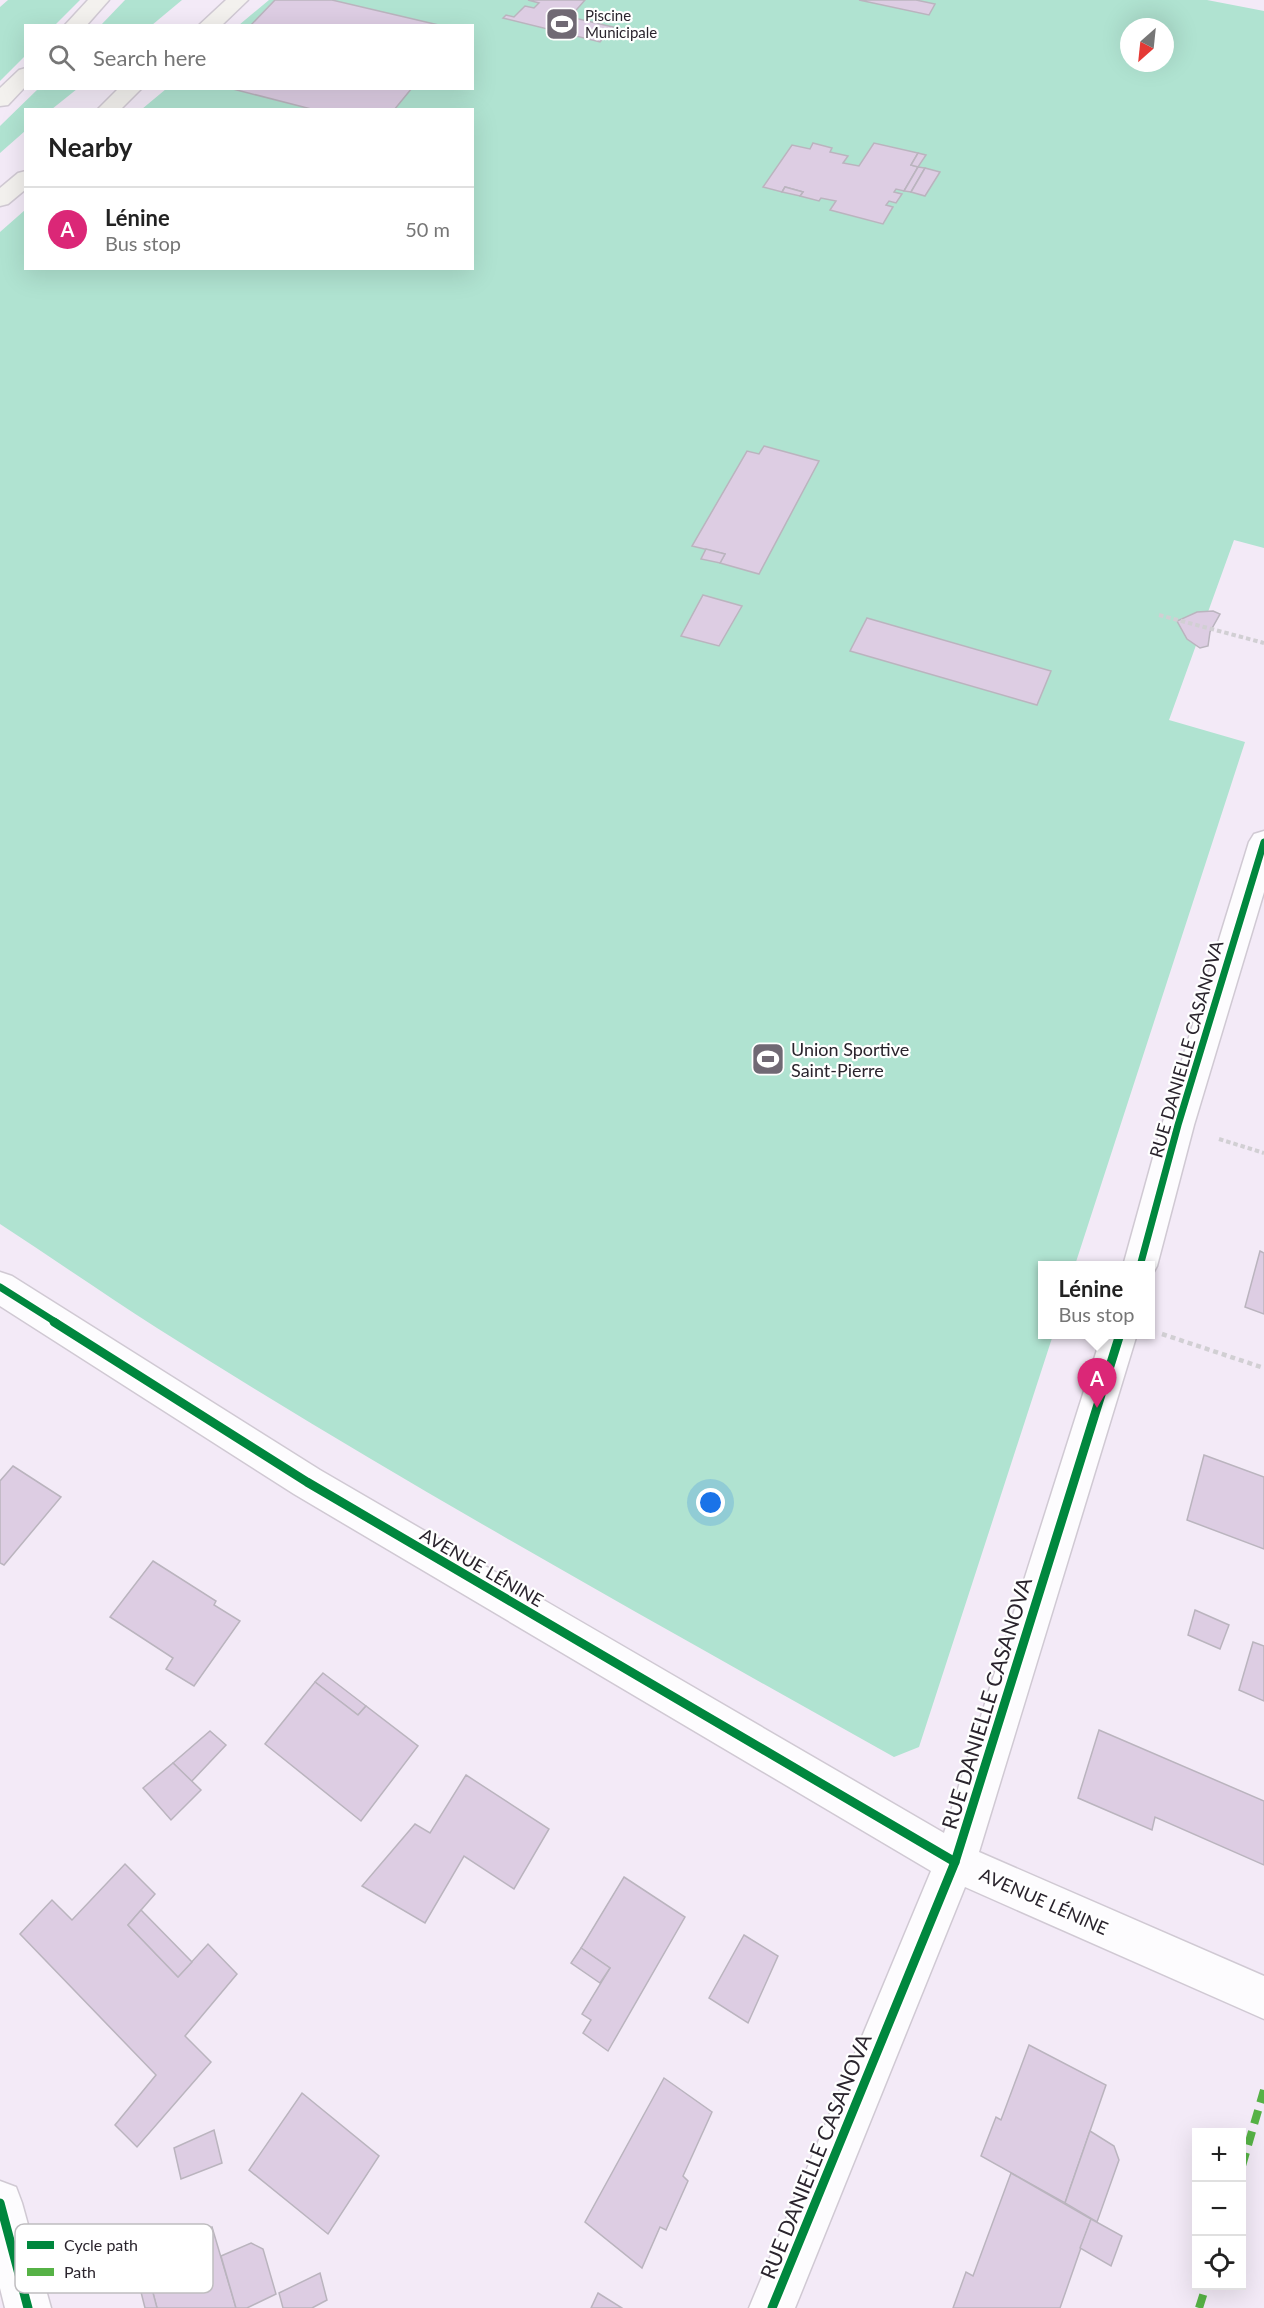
<!DOCTYPE html>
<html lang="en">
<head>
<meta charset="utf-8">
<style>
  :root { --surface:#fff; --page:#f2f2f2; --text:#222; --muted:#767676; --line:#e0e0e0; --accent:#db2777 }
  body { margin:0; font-family:Lato,sans-serif; background:var(--page); color:var(--text) }
  .controls { position:absolute; right:18px; bottom:18px; display:grid; overflow:hidden; border-radius:0px; box-shadow:0 6px 24px #0002 }
  .controls button { width:54px; height:54px; display:grid; place-items:center; padding:0; border:0; border-bottom:2px solid var(--line); background:var(--surface); color:var(--text); font:30px sans-serif }
  .compass { position:absolute; left:1120px; top:18px; width:54px; height:54px; border-radius:50%; background:var(--surface); box-shadow:0 6px 24px #0002; rotate:207deg }
  .you { position:absolute; left:711px; top:1503px; width:21px; height:21px; margin:-15px; border:4px solid #fff; border-radius:50%; background:#1a73e8; box-shadow:0 0 0 9px #1a73e833 }
  .badge { display:grid; place-items:center; width:39px; height:39px; border-radius:50%; background:var(--accent); color:#fff; font-size:20px; font-weight:700 }
  .pin { position:absolute; translate:-50% -50px; filter:drop-shadow(0 2px 3px #0008) }
  .pin::after { content:''; position:absolute; top:32px; width:21px; height:18px; background:inherit; clip-path:polygon(0 0,100% 0,50% 100%) }
  .popup { position:absolute; left:1038px; top:1261px; width:117px; height:78px; box-sizing:border-box; display:grid; place-content:center; border-radius:0px; background:var(--surface); filter:drop-shadow(0 2px 4px #0005); font-size:20px; white-space:nowrap; color:var(--muted) }
  .popup b { font-size:22px; color:var(--text) }
  .popup::after { content:''; position:absolute; left:50%; top:100%; margin-left:-12px; border:12px solid transparent; border-top-color:var(--surface) }
  .list { margin:0; padding:0; list-style:none }
  h2 { display:flex; justify-content:space-between; align-items:center; height:78px; margin:0; padding:0 24px; font-size:26px }
  h2 small { font-size:20px; font-weight:400; color:var(--muted) }
  .list li { display:grid; grid-template-columns:39px 1fr auto; gap:18px; align-items:center; box-sizing:border-box; height:84px; padding:0 24px; border-top:2px solid var(--line) }
  .list b { display:block; font-size:22px; white-space:nowrap }
  .list p { margin:0; font-size:20px; white-space:nowrap; color:var(--muted) }
  .list em { font-size:20px; font-style:normal; color:var(--muted) }
  .icon { flex:none; width:33px; height:33px; fill:none; stroke:currentColor; stroke-width:2; stroke-linecap:round; stroke-linejoin:round }
  .map { position:relative; flex:none; width:1264px; height:2308px; overflow:hidden }
  .search { position:absolute; background:var(--surface); box-shadow:0 6px 24px #0002; left:24px; top:24px; width:450px; height:66px; display:flex; align-items:center; gap:15px; box-sizing:border-box; padding:0 21px; border-radius:0px; color:var(--muted); font-size:22px }
  .panel { position:absolute; background:var(--surface); box-shadow:0 6px 24px #0002; left:24px; top:108px; width:450px; height:162px; border-radius:0px }
  .map>svg:first-child { display:block }
</style>
</head>
<body>
<div class="map">
<svg width="1264" height="2308" viewBox="0 0 1264 2308">
  <rect width="100%" height="100%" fill="#f3eaf7"/>
  <g fill="#b0e3d1" fill-rule="evenodd">
    <path d="M8,0H80L55,25L26,26L25,56L0,81V7Z"/>
    <path d="M125,0H182L152,25H101Z"/>
    <path d="M269,0H1207L1264,11V548L1234,540L1169,720L1245,742L1075,1265L1043,1266V1334L1053,1335L919,1747L894,1757C646,1618 397,1480 157,1328C104,1294 52,1258 0,1224V232L25,210L26,268H472V110L142,109L166,89L472,88V26L239,25ZM1129,27H1165V63H1129Z"/>
    <path d="M38,89H77L52,109L26,110L25,131L0,153V126Z"/>
  </g>
  <g fill="#ddcde3" stroke="#bab4be" stroke-width="1.5">
    <path d="M275,0H332L443,26H250Z"/>
    <path d="M528,0H585L570,17L613,27L600,42L503,18L506,15L514,17L525,6L534,8L539,3Z"/>
    <path d="M859,0H916L935,4L929,15Z"/>
    <path d="M229,88H412L394,110H315Z"/>
    <path d="M813,143L832,148L830,152L848,156L843,163L859,166L874,143L918,153L911,165L918,167L904,191L896,189L894,192L902,194L896,203L889,201L886,205L893,207L883,224L830,210L836,201L821,198L819,201L800,196L803,192L785,187L782,192L763,187L792,145L810,149Z"/>
    <path d="M918,153L926,155L918,167L911,165Z"/>
    <path d="M918,167L925,168L911,192L904,191Z"/>
    <path d="M925,168L940,172L925,196L911,192Z"/>
    <path d="M785,187L803,192L800,196L782,192Z"/>
    <path d="M764,446L819,461L759,574L720,563L725,554L692,546L747,451L759,454Z"/>
    <path d="M706,549L725,554L720,563L701,559Z"/>
    <path d="M703,595L742,606L719,646L681,636Z"/>
    <path d="M1213,611L1220,614L1210,632L1208,646L1200,648L1187,639L1177,621L1197,612Z"/>
    <path d="M867,618L1051,671L1037,705L850,651Z"/>
    <path d="M1260,1251L1264,1253V1314L1245,1307Z"/>
    <path d="M1204,1455L1264,1477V1549L1187,1520Z"/>
    <path d="M13,1466L61,1497L4,1565L0,1563V1481Z"/>
    <path d="M153,1561L216,1601L214,1605L240,1621L194,1686L166,1669L173,1658L110,1617Z"/>
    <path d="M1195,1610L1229,1625L1220,1649L1188,1635Z"/>
    <path d="M1253,1642L1264,1646V1701L1239,1690Z"/>
    <path d="M323,1673L366,1706L358,1715L315,1682Z"/>
    <path d="M315,1682L358,1715L366,1706L418,1746L361,1821L265,1744Z"/>
    <path d="M1099,1730L1264,1801V1865L1155,1817L1152,1830L1078,1798Z"/>
    <path d="M210,1731L226,1745L191,1782L173,1763Z"/>
    <path d="M173,1763L201,1790L171,1820L143,1788Z"/>
    <path d="M466,1775L549,1829L514,1889L464,1856L425,1923L362,1886L415,1824L430,1833Z"/>
    <path d="M125,1864L155,1894L128,1925L178,1977L208,1944L237,1974L185,2036L211,2062L137,2147L115,2125L156,2075L20,1934L52,1900L72,1920Z"/>
    <path d="M624,1877L685,1917L608,2051L583,2033L591,2020L582,2014L610,1968L581,1948Z"/>
    <path d="M141,1910L192,1962L178,1977L128,1925Z"/>
    <path d="M744,1935L778,1956L748,2023L709,1998Z"/>
    <path d="M581,1948L610,1968L600,1983L571,1963Z"/>
    <path d="M1029,2045L1106,2085L1065,2203L981,2156L996,2117L1001,2120Z"/>
    <path d="M664,2078L712,2112L683,2176L688,2181L666,2230L660,2227L642,2268L585,2222Z"/>
    <path d="M302,2093L379,2156L328,2234L249,2170Z"/>
    <path d="M214,2130L222,2163L181,2179L174,2148Z"/>
    <path d="M1090,2131L1114,2146L1119,2160L1097,2222L1065,2203Z"/>
    <path d="M1011,2173L1091,2219L1060,2308H953L966,2272L973,2276Z"/>
    <path d="M1091,2219L1122,2236L1111,2266L1080,2248Z"/>
    <path d="M212,2227L236,2308H157L144,2259Z"/>
    <path d="M251,2243L263,2249L276,2294L247,2308H236L221,2256Z"/>
    <path d="M144,2259L157,2308H145L134,2264Z"/>
    <path d="M320,2273L327,2300L312,2308H283L279,2293Z"/>
    <path d="M598,2293L622,2308H591Z"/>
  </g>
  <g fill="none" stroke-linecap="round" stroke-linejoin="round">
    <g stroke="#d0c9d3" stroke-width="3">
      <g id="street">
        <path d="M1264,831V892L1194,1125L1157,1266L1151,1277V1266H1123L1162,1125L1249,842L1254,834Z"/>
        <path d="M0,1272L12,1276L320,1470L944,1833L1102,1334H1137L979,1852L1264,1976V2019L965,1887L795,2308H749L931,1871L294,1494L0,1306Z"/>
        <path d="M0,2181L16,2187L22,2203L51,2308H5L0,2288Z"/>
      </g>
    </g>
    <g stroke="#d0c9d3" stroke-width="3">
      <g id="secondary">
        <path d="M88,0H109L86,26H64Z"/>
        <path d="M226,0H248L221,26H198Z"/>
        <path d="M26,68V86L8,105L0,106V88L19,70Z"/>
        <path d="M119,88H142L120,110H97Z"/>
        <path d="M26,171V189L8,204L0,206V188L18,173Z"/>
      </g>
    </g>
    <g stroke="#d1cfd3" stroke-width="4" stroke-dasharray="4.5 3" stroke-linecap="butt">
      <path d="M1159,615L1264,643"/>
      <path d="M1219,1139L1264,1153"/>
    </g>
    <path stroke="#d1cfd3" stroke-width="4.5" stroke-dasharray="5 4" stroke-linecap="butt" d="M1162,1334L1264,1368"/>
    <use href="#street" fill="#fdfcfe" fill-rule="evenodd"/>
    <use href="#secondary" fill="#f3f1ee" fill-rule="evenodd"/>
    <g stroke="#56b246" stroke-width="8" stroke-dasharray="14 8" stroke-linecap="butt">
      <path d="M1242,2166L1264,2090"/>
      <path d="M1199,2308L1206,2286"/>
    </g>
    <g stroke="#fff" stroke-width="10">
      <g id="cycleway-far1">
        <path d="M1140,1266L1178,1125L1264,842"/>
        <path d="M0,1287L57,1323"/>
      </g>
    </g>
    <g stroke="#fff" stroke-width="13">
      <g id="cycleway">
        <path d="M54,1322L307,1482L955,1862"/>
        <path d="M0,2203L28,2308"/>
        <path d="M772,2308L955,1862L1120,1334"/>
      </g>
    </g>
    <use href="#cycleway-far1" stroke="#00873e" stroke-width="7"/>
    <use href="#cycleway" stroke="#00873e" stroke-width="9"/>
  </g>
  <defs>
    <g id="stadium-square" transform="scale(1.725)"><rect x="-9" y="-9" width="18" height="18" rx="4" fill="#706974" stroke="#fff"/><path d="M0-5a6.5 5 0 1 0 0 10a6.5 5 0 1 0 0-10ZM-3.5-1.8h7v3.6h-7Z" fill="#fff"/></g>
  </defs>
  <g fill-rule="evenodd">
    <use href="#stadium-square" x="562" y="24"/>
    <use href="#stadium-square" x="768" y="1059"/>
  </g>
  <g text-anchor="middle" dominant-baseline="central" stroke-width="4.5" stroke-linejoin="round" paint-order="stroke">
    <g font-size="15" fill="#2a242d" stroke="#fff" text-anchor="start">
      <text x="585" y="15">Piscine<tspan x="585" dy="17">Municipale</tspan></text>
    </g>
    <g font-size="18" fill="#2a242d" stroke="#fff" text-anchor="start">
      <text x="791" y="1049">Union Sportive<tspan x="791" dy="21">Saint-Pierre</tspan></text>
    </g>
    <g font-size="18" fill="#2a242d" stroke="#fff">
      <text transform="translate(1186 1049) rotate(-74)">RUE DANIELLE CASANOVA</text>
      <text transform="translate(482 1567) rotate(30)">AVENUE LÉNINE</text>
      <text transform="translate(1044 1901) rotate(24)">AVENUE LÉNINE</text>
    </g>
    <g font-size="21" fill="#2a242d" stroke="#fff">
      <text transform="translate(986 1703) rotate(-73)">RUE DANIELLE CASANOVA</text>
      <text transform="translate(815 2156) rotate(-68)">RUE DANIELLE CASANOVA</text>
    </g>
  </g>
  <rect x="15" y="2224" width="198" height="69" rx="9" fill="#fff" stroke="#bfbdc0" stroke-width="1.5"/>
  <rect x="27" y="2241" width="27" height="8" fill="#00873e"/>
  <rect x="27" y="2268" width="27" height="8" fill="#56b246"/>
  <g font-size="16" fill="#2a242d">
    <text x="64" y="2251">Cycle path</text>
    <text x="64" y="2278">Path</text>
  </g>
</svg>
<div class="controls">
<button>+</button>
<button>−</button>
<button><svg class="icon" aria-label="locate" viewBox="0 0 24 24"><circle cx="12" cy="12" r="6"/><path d="M12 2v4M12 18v4M2 12h4M18 12h4"/></svg></button>
</div>
<svg class="compass" viewBox="-18 -18 36 36"><path d="M0-13l5 13h-10z" fill="#e53935"/><path d="M0 13l5-13h-10z" fill="#767676"/></svg>
<div class="you"></div>
<div class="pin badge" style="left:1097px;top:1408px">A</div>
<div class="popup"><b>Lénine</b>Bus stop</div>
<div class="search"><svg class="icon" aria-label="search" viewBox="0 0 24 24"><circle cx="10" cy="10" r="6"/><path d="M15 15l6 6"/></svg>Search here</div>
<section class="panel">
<h2>Nearby<small></small></h2>
<ul class="list">
<li><span class="badge">A</span><div><b>Lénine</b><p>Bus stop</p></div><em>50 m</em></li>
</ul>
</section>
</div>
</body>
</html>
